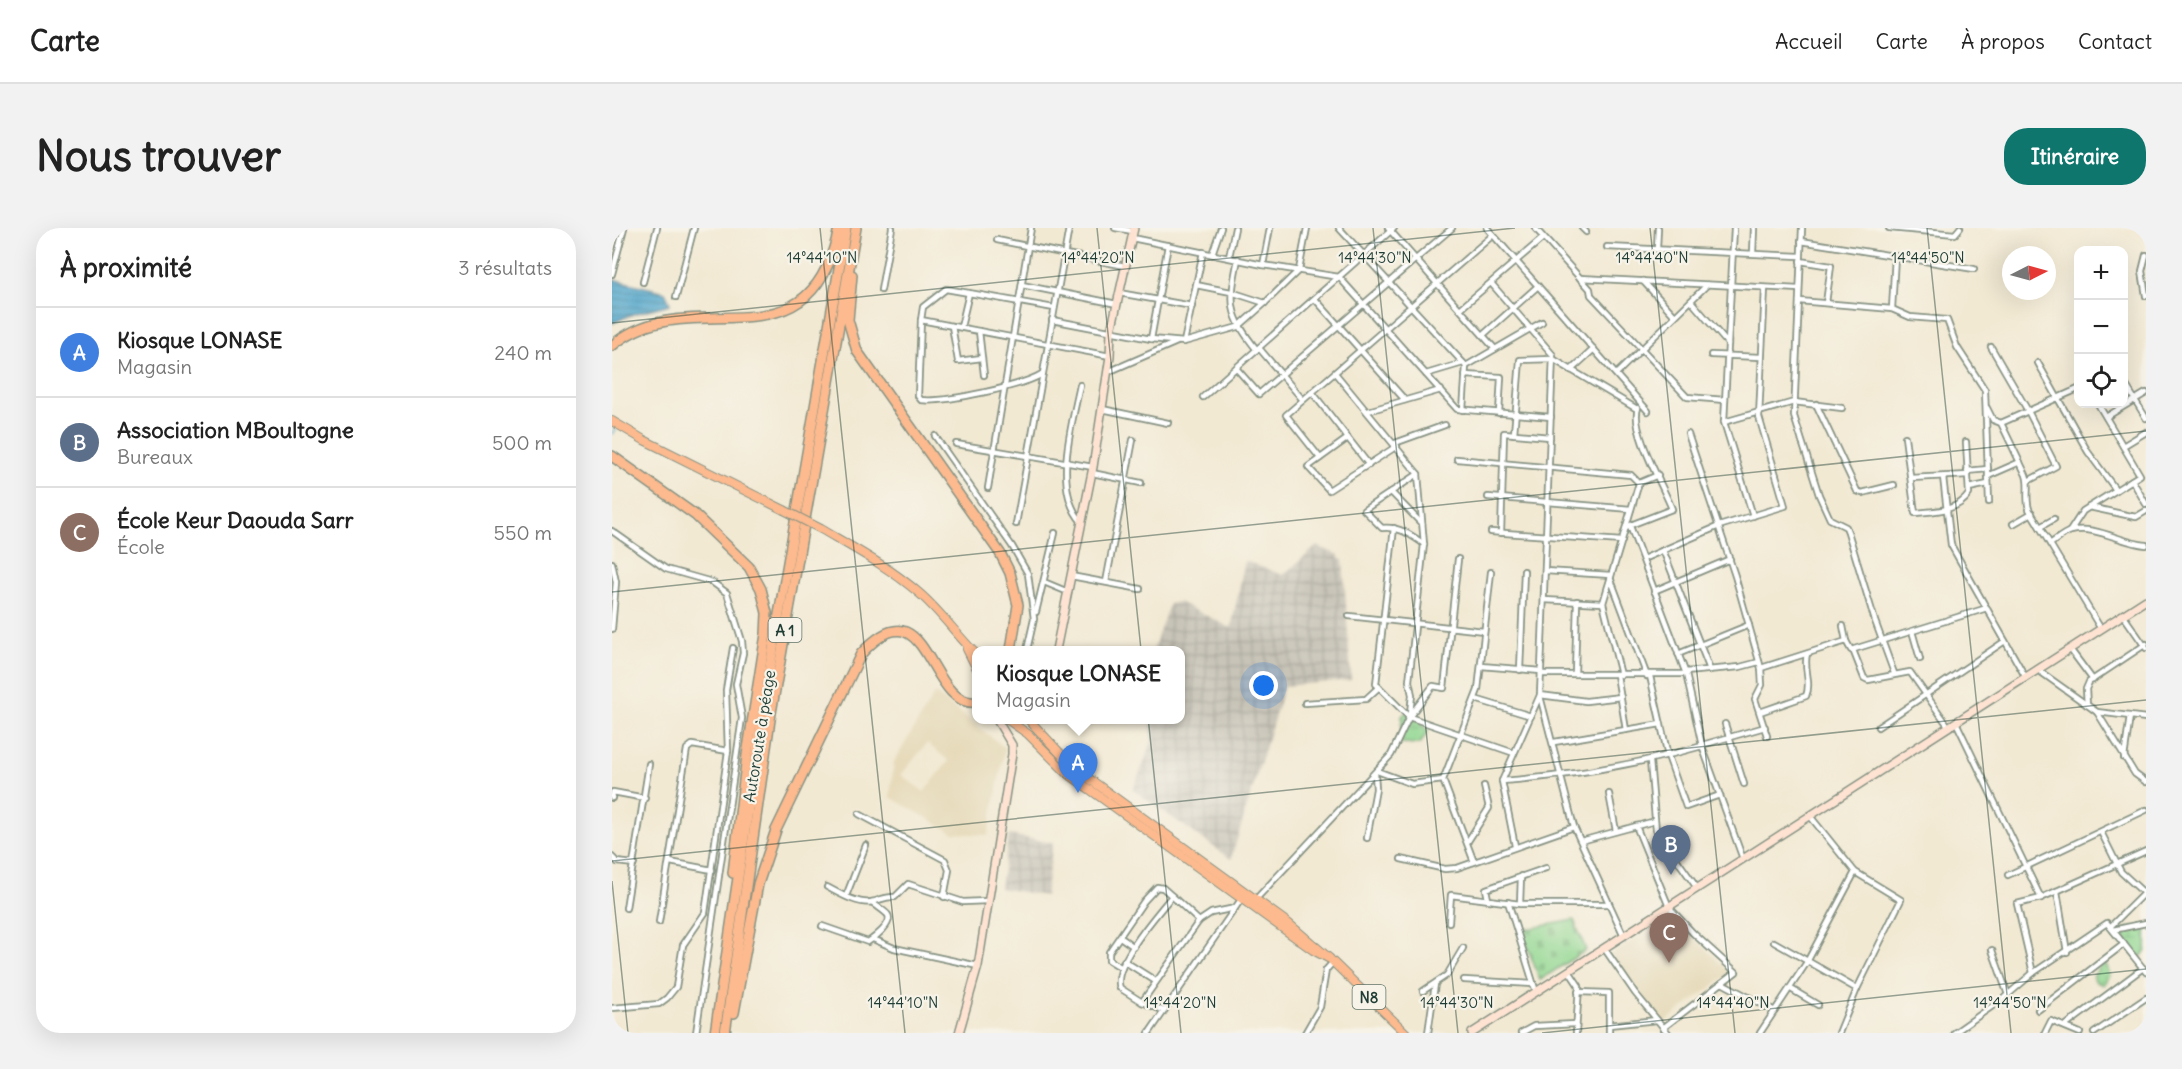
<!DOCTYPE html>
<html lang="fr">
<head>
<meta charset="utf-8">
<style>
  :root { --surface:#fff; --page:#f2f2f2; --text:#222; --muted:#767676; --line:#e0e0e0; --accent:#0f766e }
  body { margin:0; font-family:Delius,sans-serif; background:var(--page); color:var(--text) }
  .controls { position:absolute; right:18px; top:18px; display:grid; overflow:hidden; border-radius:12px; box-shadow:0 6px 24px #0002 }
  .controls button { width:54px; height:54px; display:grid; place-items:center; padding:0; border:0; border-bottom:2px solid var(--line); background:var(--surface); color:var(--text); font:30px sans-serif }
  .compass { position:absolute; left:1390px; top:18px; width:54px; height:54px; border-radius:50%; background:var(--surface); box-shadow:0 6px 24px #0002; rotate:84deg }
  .you { position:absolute; left:652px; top:458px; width:21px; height:21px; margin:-15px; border:4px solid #fff; border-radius:50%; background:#1a73e8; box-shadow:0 0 0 9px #1a73e833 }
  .badge { display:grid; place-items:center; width:39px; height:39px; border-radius:50%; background:var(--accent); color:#fff; font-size:20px; font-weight:700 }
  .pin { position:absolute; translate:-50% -50px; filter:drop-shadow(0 2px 3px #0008) }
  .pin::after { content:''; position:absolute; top:32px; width:21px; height:18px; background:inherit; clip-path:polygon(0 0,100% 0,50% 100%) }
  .popup { position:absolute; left:360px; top:418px; width:213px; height:78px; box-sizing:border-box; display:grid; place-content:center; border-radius:12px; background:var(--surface); filter:drop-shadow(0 2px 4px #0005); font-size:20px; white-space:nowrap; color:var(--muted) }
  .popup b { font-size:22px; color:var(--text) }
  .popup::after { content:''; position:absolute; left:50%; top:100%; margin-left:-12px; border:12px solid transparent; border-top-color:var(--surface) }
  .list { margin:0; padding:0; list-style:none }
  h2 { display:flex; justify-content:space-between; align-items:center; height:78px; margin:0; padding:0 24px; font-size:26px }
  h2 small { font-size:20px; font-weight:400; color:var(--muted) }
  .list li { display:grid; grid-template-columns:39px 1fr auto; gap:18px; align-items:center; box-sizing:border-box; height:90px; padding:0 24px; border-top:2px solid var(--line) }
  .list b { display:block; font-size:22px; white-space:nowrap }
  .list p { margin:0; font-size:20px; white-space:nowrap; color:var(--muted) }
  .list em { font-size:20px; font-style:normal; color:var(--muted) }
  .icon { flex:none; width:33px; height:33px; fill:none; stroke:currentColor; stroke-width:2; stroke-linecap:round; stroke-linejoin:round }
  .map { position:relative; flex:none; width:1534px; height:805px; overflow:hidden; border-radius:24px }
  header { display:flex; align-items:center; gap:36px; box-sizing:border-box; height:84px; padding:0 30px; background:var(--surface); border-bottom:2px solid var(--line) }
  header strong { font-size:28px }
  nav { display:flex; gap:33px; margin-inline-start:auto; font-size:21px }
  .intro { display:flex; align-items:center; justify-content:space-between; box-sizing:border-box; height:144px; padding:0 36px }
  h1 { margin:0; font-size:42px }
  .button { padding:15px 27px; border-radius:24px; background:var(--accent); color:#fff; font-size:21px; font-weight:700 }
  main { display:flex; gap:36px; padding:0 36px }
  aside { flex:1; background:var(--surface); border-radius:24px; box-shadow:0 6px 24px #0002 }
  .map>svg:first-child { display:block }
</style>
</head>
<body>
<header>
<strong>Carte</strong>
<nav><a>Accueil</a><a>Carte</a><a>À propos</a><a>Contact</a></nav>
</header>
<div class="intro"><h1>Nous trouver</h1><a class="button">Itinéraire</a></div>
<main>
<aside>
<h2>À proximité<small>3 résultats</small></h2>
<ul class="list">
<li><span class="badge" style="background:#3f7fe0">A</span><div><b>Kiosque LONASE</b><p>Magasin</p></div><em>240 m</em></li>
<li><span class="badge" style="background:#5c6f8a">B</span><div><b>Association MBoultogne</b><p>Bureaux</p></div><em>500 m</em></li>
<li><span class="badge" style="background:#8d6e63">C</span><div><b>École Keur Daouda Sarr</b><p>École</p></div><em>550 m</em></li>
</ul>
</aside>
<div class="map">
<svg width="1534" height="805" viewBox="0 0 1534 805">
  <defs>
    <pattern id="industrial-grid" width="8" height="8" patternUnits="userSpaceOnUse" patternTransform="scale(1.5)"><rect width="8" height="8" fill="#c8c4b8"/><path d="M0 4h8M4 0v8" fill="none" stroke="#aba99f"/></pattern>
    <pattern id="wetland-marsh" width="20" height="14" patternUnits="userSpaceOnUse" patternTransform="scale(1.5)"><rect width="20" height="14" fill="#91d791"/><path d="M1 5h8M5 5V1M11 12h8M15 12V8" fill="none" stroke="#7db97e"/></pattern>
    <pattern id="cemetery-stones" width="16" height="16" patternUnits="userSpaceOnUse" patternTransform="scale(1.5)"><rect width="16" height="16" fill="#91d791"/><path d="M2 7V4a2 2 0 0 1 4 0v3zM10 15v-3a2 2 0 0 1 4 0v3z" fill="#7db97e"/></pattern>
    <pattern id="water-rules" width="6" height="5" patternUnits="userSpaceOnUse" patternTransform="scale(1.5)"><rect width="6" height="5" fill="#4ea4cb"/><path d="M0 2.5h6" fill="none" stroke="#4087a6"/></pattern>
  </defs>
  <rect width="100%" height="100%" fill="#f7f3e8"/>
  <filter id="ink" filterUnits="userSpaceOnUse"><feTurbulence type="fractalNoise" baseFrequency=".0167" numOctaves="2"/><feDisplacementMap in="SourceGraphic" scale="12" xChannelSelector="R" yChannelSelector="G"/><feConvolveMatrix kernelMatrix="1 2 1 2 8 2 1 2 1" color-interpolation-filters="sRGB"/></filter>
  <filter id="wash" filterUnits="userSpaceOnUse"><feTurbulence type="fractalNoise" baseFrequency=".008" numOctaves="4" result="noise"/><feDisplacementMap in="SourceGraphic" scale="24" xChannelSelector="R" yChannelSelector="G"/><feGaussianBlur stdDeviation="1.35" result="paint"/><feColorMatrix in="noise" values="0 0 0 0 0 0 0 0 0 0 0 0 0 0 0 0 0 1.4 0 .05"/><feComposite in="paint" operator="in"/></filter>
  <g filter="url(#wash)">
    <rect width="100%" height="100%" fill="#f2e9d3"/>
    <g fill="#e6daba" fill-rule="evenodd">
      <path d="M323,465L393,520L376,607L342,605L278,569L282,534ZM315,515L337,533L312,564L289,547Z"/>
      <path d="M1061,688L1118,745L1051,795L999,726Z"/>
    </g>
    <g fill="url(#industrial-grid)">
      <path d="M705,318L727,327L726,330L731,332L739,452L672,458L619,631L521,562L540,514L539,492H568V422H541L557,376L567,374L619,400L633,333L671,347Z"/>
      <path d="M397,607L441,615L433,668L388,660Z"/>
    </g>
    <g fill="url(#wetland-marsh)" stroke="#588a62" stroke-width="1.5">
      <path d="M797,482H805V492L816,503L808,516L788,515L790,488Z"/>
      <path d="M1531,697L1534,698V722L1528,730L1520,726L1518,716L1513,715V701Z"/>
      <path d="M1492,735H1494L1498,748L1492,757L1484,754L1481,748Z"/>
    </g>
    <path fill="url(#cemetery-stones)" stroke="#588a62" stroke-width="1.5" d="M962,692L974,722L928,752L909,702Z"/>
    <path fill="url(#water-rules)" stroke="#367080" stroke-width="1.5" d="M0,51L53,64L58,76L21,86L0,95Z"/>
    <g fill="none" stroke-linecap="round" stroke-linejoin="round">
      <path stroke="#4ea4cb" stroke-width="1.5" d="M0,206L3,201"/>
    </g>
  </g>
  <g filter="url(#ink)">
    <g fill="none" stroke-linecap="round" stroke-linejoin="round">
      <g stroke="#889384" stroke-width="8">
        <g id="street">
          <path d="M503,0L521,3"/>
          <path d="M727,0L854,138"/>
          <path d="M776,0L883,121"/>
          <path d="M875,0L1036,183"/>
          <path d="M923,0L978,61L979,67L1075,169L1113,172"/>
          <path d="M970,0L974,4"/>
          <path d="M1122,0L1112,194L1141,288"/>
          <path d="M1190,0L1182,188L1207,267L1218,291L1234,299L1236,304L1263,393L1282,445"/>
          <path d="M1277,0L1343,6L1348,0"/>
          <path d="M520,10L651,37L727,49L845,181L939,189"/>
          <path d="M385,12L513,38"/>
          <path d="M1189,13L1362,41"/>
          <path d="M995,19L1188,28"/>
          <path d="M1045,21L1046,0"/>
          <path d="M591,24L572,114L626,99L653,75L687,42L695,0"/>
          <path d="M1141,25L1142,0"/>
          <path d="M600,26L609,0"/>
          <path d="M1534,27L1530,43L1534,68"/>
          <path d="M617,29L623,0"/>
          <path d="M626,31C617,75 616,86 645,122"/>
          <path d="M1188,33L1219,38L1214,75"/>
          <path d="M651,37L658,0"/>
          <path d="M0,46L12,0"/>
          <path d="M968,50L1187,61"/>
          <path d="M1031,53L1063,88"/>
          <path d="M31,54L45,0"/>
          <path d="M879,55L941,127L928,467L890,553L903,618"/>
          <path d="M410,57L505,76"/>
          <path d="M584,57L619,64L653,75"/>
          <path d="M269,62L280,0"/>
          <path d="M507,65L580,78"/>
          <path d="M64,69L82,0"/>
          <path d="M703,71L793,172"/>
          <path d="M1079,73L1116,116"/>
          <path d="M1187,73L1280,81L1298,89L1335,92L1345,119L1373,162L1377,274"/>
          <path d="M442,80L334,61L311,79L309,92L498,128"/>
          <path d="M848,81L931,10"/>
          <path d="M1280,81L1283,28"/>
          <path d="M309,92L306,168L309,172C331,175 411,158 430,146"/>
          <path d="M440,92L539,111L572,114"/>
          <path d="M340,98L346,133L370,130"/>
          <path d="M349,99L357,65"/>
          <path d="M367,103L372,147"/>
          <path d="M871,107L926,58"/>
          <path d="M539,111L556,17"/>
          <path d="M1379,119L1416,183L1444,238L1416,253"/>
          <path d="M647,120L691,172"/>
          <path d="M1099,127L1149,129"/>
          <path d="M1426,135L1476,224L1504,262"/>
          <path d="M854,138L930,94"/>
          <path d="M624,140L647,166L840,0"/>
          <path d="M959,142L982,121"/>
          <path d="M496,144L565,114"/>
          <path d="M723,145L806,246L812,316L797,453L800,467L798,485"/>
          <path d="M814,146L851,135"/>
          <path d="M1004,146L1095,57"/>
          <path d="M853,147L889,149L887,185"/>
          <path d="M1512,154L1534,190"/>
          <path d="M468,157C460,196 440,262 470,294"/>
          <path d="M700,164L757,237"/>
          <path d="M591,169L782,0"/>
          <path d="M1204,176L1245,263L1250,265L1282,257"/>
          <path d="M1375,180L1381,192L1389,195L1414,247C1418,258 1413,269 1417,281L1489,401"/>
          <path d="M490,181L556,195"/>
          <path d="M851,182L854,138"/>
          <path d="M756,183L829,162"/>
          <path d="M1494,189L1534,165"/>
          <path d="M1112,194L1182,174L1230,180"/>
          <path d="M1389,195L1466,161"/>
          <path d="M902,206L908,132L941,131L1025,181"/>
          <path d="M1076,206L1123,348L1149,440L1150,457L1143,471L1155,508"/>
          <path d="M323,208L400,318L416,346L422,391L415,422"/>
          <path d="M1293,209L1303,285C1322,283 1345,284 1357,266L1354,214"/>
          <path d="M736,210L696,239L717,262L785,218"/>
          <path d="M783,215L833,197"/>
          <path d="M344,216L481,239"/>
          <path d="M1511,218L1534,204"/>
          <path d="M708,230L674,187L881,7"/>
          <path d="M845,231L1019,247L1027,255"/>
          <path d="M1355,243L1376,241"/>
          <path d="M480,245L529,255"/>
          <path d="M806,246L752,282L770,300C787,298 799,307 812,316"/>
          <path d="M1376,248L1408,234"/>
          <path d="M1331,249L1339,317L1414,450"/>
          <path d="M1299,250L1356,247"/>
          <path d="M1520,252L1534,276"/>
          <path d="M1027,255L1046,247"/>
          <path d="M376,260L419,0"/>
          <path d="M1357,260L1376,256"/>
          <path d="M779,264L810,296"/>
          <path d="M876,269L1019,281"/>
          <path d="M1477,279L1524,289L1534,283"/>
          <path d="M404,296L457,0"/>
          <path d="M1401,296L1420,285"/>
          <path d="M1016,298L1060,281C1051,258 1018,201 1026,180"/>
          <path d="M1018,298L1074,446L1090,518L1131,631"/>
          <path d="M1428,299L1442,291"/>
          <path d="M782,300L764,456L797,489L902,525"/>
          <path d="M0,303L54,341L100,354L115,365L130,413L131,425L124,456L130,490L84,805"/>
          <path d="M1458,303L1471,283L1528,247L1486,176"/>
          <path d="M879,304L1010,313"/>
          <path d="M889,305L892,205L938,209"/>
          <path d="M1438,316C1444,312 1452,305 1459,303C1484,297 1509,315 1534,317"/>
          <path d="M1051,322L1098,442"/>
          <path d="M1031,331L1107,298L1173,278L1147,189L1153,60"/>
          <path d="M0,335L4,354L0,401"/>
          <path d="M933,343L999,347"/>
          <path d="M459,348L528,361"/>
          <path d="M999,352L1035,448"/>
          <path d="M432,354L456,364"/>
          <path d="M494,354L521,212"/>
          <path d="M1042,363L1118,331"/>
          <path d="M932,372L991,375"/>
          <path d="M424,384L443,305"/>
          <path d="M1511,387L1534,420"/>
          <path d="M737,388L872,403"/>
          <path d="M1300,403L1308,431"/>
          <path d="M1234,413L1239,422L1375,380"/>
          <path d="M1458,421L1481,452"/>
          <path d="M1241,422L1252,450L1256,452L1298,444L1337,499"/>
          <path d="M1066,426L1137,397"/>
          <path d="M869,438L929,443"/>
          <path d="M1149,440L1234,413L1231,398"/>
          <path d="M908,442L912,343"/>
          <path d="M1426,442L1485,484L1523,546L1534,554"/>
          <path d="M1073,444L1128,439L1147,434"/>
          <path d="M929,446H1074"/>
          <path d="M963,446L965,373"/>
          <path d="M1005,447L1014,502"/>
          <path d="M1009,447L991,375L1027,255"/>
          <path d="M1038,448L1056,528L1074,579L1108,567"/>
          <path d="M928,467L974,473L1009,469"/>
          <path d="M928,468L962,599L1012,708"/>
          <path d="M863,471L919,488"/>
          <path d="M693,475L754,471L767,459"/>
          <path d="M1475,477L1474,461L1477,454L1534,416"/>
          <path d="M1148,484L1194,468C1200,455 1191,440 1195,426"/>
          <path d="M1485,484L1534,490"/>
          <path d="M1344,494L1429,670"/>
          <path d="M1113,496L1132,556"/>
          <path d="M1266,499L1393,413"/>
          <path d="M942,514L1049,496"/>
          <path d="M1090,517L1153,499"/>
          <path d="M1512,530L1518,488"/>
          <path d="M1038,533L1044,602L1085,660"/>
          <path d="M765,543L800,556L831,552"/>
          <path d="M890,553C959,548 1024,537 1090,518"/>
          <path d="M997,566L1004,603"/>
          <path d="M0,570L1,564L33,570"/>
          <path d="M247,586L333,632L337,642L332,669"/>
          <path d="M1198,588L1243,644L1289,672L1245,761L1227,805"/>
          <path d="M1024,598L1057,679L1081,705L1124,744L1051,800"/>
          <path d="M1489,604L1509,644L1532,665"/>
          <path d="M755,610L764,561L763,545"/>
          <path d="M856,613L877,580L872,558"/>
          <path d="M969,613L1043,593"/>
          <path d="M0,629L5,634L22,636"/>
          <path d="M789,631L833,641L845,640L962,599"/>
          <path d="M58,634L100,642"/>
          <path d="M862,634L831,552L866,462L879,344"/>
          <path d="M1396,647L1534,582"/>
          <path d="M215,659C227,665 246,677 260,674C269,672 274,668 283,669L296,656L351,674L375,673"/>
          <path d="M1445,663L1455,724"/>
          <path d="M234,668L254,617"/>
          <path d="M644,671L779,527L797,489L821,458L832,460L846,331"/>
          <path d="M876,671L874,661L934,640"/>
          <path d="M896,674L924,764"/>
          <path d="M908,676L909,648"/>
          <path d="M14,680L37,536"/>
          <path d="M47,694L75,521L80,517L116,523"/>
          <path d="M837,694L839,667L908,676H997"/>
          <path d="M210,698L256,714C262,710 281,696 276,687C273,683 264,678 260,674"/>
          <path d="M1498,699L1534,663"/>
          <path d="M1501,702L1534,695"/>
          <path d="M508,709L522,719"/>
          <path d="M261,711L282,720L366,738"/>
          <path d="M1162,714L1245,761"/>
          <path d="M992,720L1023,765L1056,805"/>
          <path d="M1380,722L1396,767"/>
          <path d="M512,733L542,752"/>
          <path d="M510,740L497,732V724L532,673L545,659L551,660L560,668"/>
          <path d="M957,743L967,758L964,805"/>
          <path d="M1421,745L1405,676L1429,670L1534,623"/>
          <path d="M852,752L921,756"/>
          <path d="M1110,755L1163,783"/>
          <path d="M1179,761L1206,777"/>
          <path d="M811,763L835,747L851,720"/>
          <path d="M966,764L997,765V805"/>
          <path d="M530,774L508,760C499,738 546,685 560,668L587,693"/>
          <path d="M0,780L47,776L55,770L64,759L71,717L93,685L116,523L114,462L121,420"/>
          <path d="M550,782L530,774L587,693L599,685L623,680"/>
          <path d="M1426,782L1512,716"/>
          <path d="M997,797L1045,792"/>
          <path d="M1453,798L1531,740"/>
          <path d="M537,805L630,670"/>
          <path d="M693,805L708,779L714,742L721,734"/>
          <path d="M816,805L823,756"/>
          <path d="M909,805L922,798L964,796"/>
          <path d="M1148,805L1195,734L1243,644"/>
          <path d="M1342,805L1392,770L1421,745L1495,695L1534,744"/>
          <path d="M1433,805L1439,793L1468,805"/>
          <path d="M1482,805L1534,770"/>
        </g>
      </g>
      <g stroke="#889384" stroke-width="10">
        <g id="secondary">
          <path d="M444,422L481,239L498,128L499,103L522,0"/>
          <path d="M347,805L366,738L400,526V517L385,492"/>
          <path d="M860,805L1534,372"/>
        </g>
      </g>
      <g stroke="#889384" stroke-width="10">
        <g id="primary">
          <path d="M0,193L32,212L172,282"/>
          <path d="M209,301C243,321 277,339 307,365C328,383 344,406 364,426"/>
          <path d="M355,421L364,439"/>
          <path d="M396,492L416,506L455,545L701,722L718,731"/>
          <path d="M417,492L461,539L676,695L717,730"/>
          <path d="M721,734L794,805"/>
        </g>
      </g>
      <g stroke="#889384" stroke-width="12">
        <g id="highway">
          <path d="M240,47L236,92L245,123L388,325L398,345L406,377L399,422"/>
          <path d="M0,118C77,50 198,148 227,0"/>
          <path d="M0,228L83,287L137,339L149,361L155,385L154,406L135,527L121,645"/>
          <path d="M122,785L146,656L164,602L249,426C317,351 315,480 364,474"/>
          <path d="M103,805L153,467L234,0"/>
          <path d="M113,805L159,485L244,0"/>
        </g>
      </g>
      <use href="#street" stroke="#fff" stroke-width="4.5"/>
      <use href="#secondary" stroke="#fee3d2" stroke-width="7"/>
      <use href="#primary" stroke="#fcba8e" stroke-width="8"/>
      <use href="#highway" stroke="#fcba8e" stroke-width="9"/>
      <g stroke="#889384" stroke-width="10" stroke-linecap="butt">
        <path id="primary-bridge" d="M172,282L209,301"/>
      </g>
      <use href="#primary-bridge" stroke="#fcba8e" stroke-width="8"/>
    </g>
  </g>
  <path fill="none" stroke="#1f3d34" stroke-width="1.5" stroke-opacity="0.45" d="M208,0L293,805M485,0L569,805M761,0L846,805M1038,0L1123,805M1315,0L1399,805M0,95L903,0M0,364L1534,203M0,633L1534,472M0,653L16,805M930,805L1534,741"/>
  <g text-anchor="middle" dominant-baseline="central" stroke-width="4.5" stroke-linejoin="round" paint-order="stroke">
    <g fill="#f7f3e8" stroke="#60746a" stroke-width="1.5">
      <rect x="156.5" y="390" width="33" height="24" rx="4.5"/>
      <rect x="740.5" y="757" width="33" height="24" rx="4.5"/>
    </g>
    <g font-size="15" font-weight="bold" fill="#1f3d34">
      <text x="173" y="402">A 1</text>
      <text x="757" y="769">N8</text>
    </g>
    <g font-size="16" fill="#1f3d34" stroke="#f7f3e8">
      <text transform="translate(147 508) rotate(-81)">Autoroute à péage</text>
    </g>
  </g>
  <g font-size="15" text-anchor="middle" fill="#1f3d34" stroke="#f7f3e8" stroke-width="4.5" stroke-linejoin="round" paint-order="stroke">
    <text x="210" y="35">14°44'10"N</text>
    <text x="486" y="35">14°44'20"N</text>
    <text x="763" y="35">14°44'30"N</text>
    <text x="1040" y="35">14°44'40"N</text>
    <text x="1316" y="35">14°44'50"N</text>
    <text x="291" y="780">14°44'10"N</text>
    <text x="568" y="780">14°44'20"N</text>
    <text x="845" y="780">14°44'30"N</text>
    <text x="1121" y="780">14°44'40"N</text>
    <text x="1398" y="780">14°44'50"N</text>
  </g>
</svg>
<div class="controls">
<button>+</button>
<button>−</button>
<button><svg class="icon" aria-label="locate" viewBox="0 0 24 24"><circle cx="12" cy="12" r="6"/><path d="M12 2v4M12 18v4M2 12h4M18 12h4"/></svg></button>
</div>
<svg class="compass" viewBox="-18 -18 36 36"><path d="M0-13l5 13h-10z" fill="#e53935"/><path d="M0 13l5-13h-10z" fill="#767676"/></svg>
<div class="you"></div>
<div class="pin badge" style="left:466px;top:565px;background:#3f7fe0">A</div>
<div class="popup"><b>Kiosque LONASE</b>Magasin</div>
<div class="pin badge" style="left:1059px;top:647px;background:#5c6f8a">B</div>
<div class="pin badge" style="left:1057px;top:735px;background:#8d6e63">C</div>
</div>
</main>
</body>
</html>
